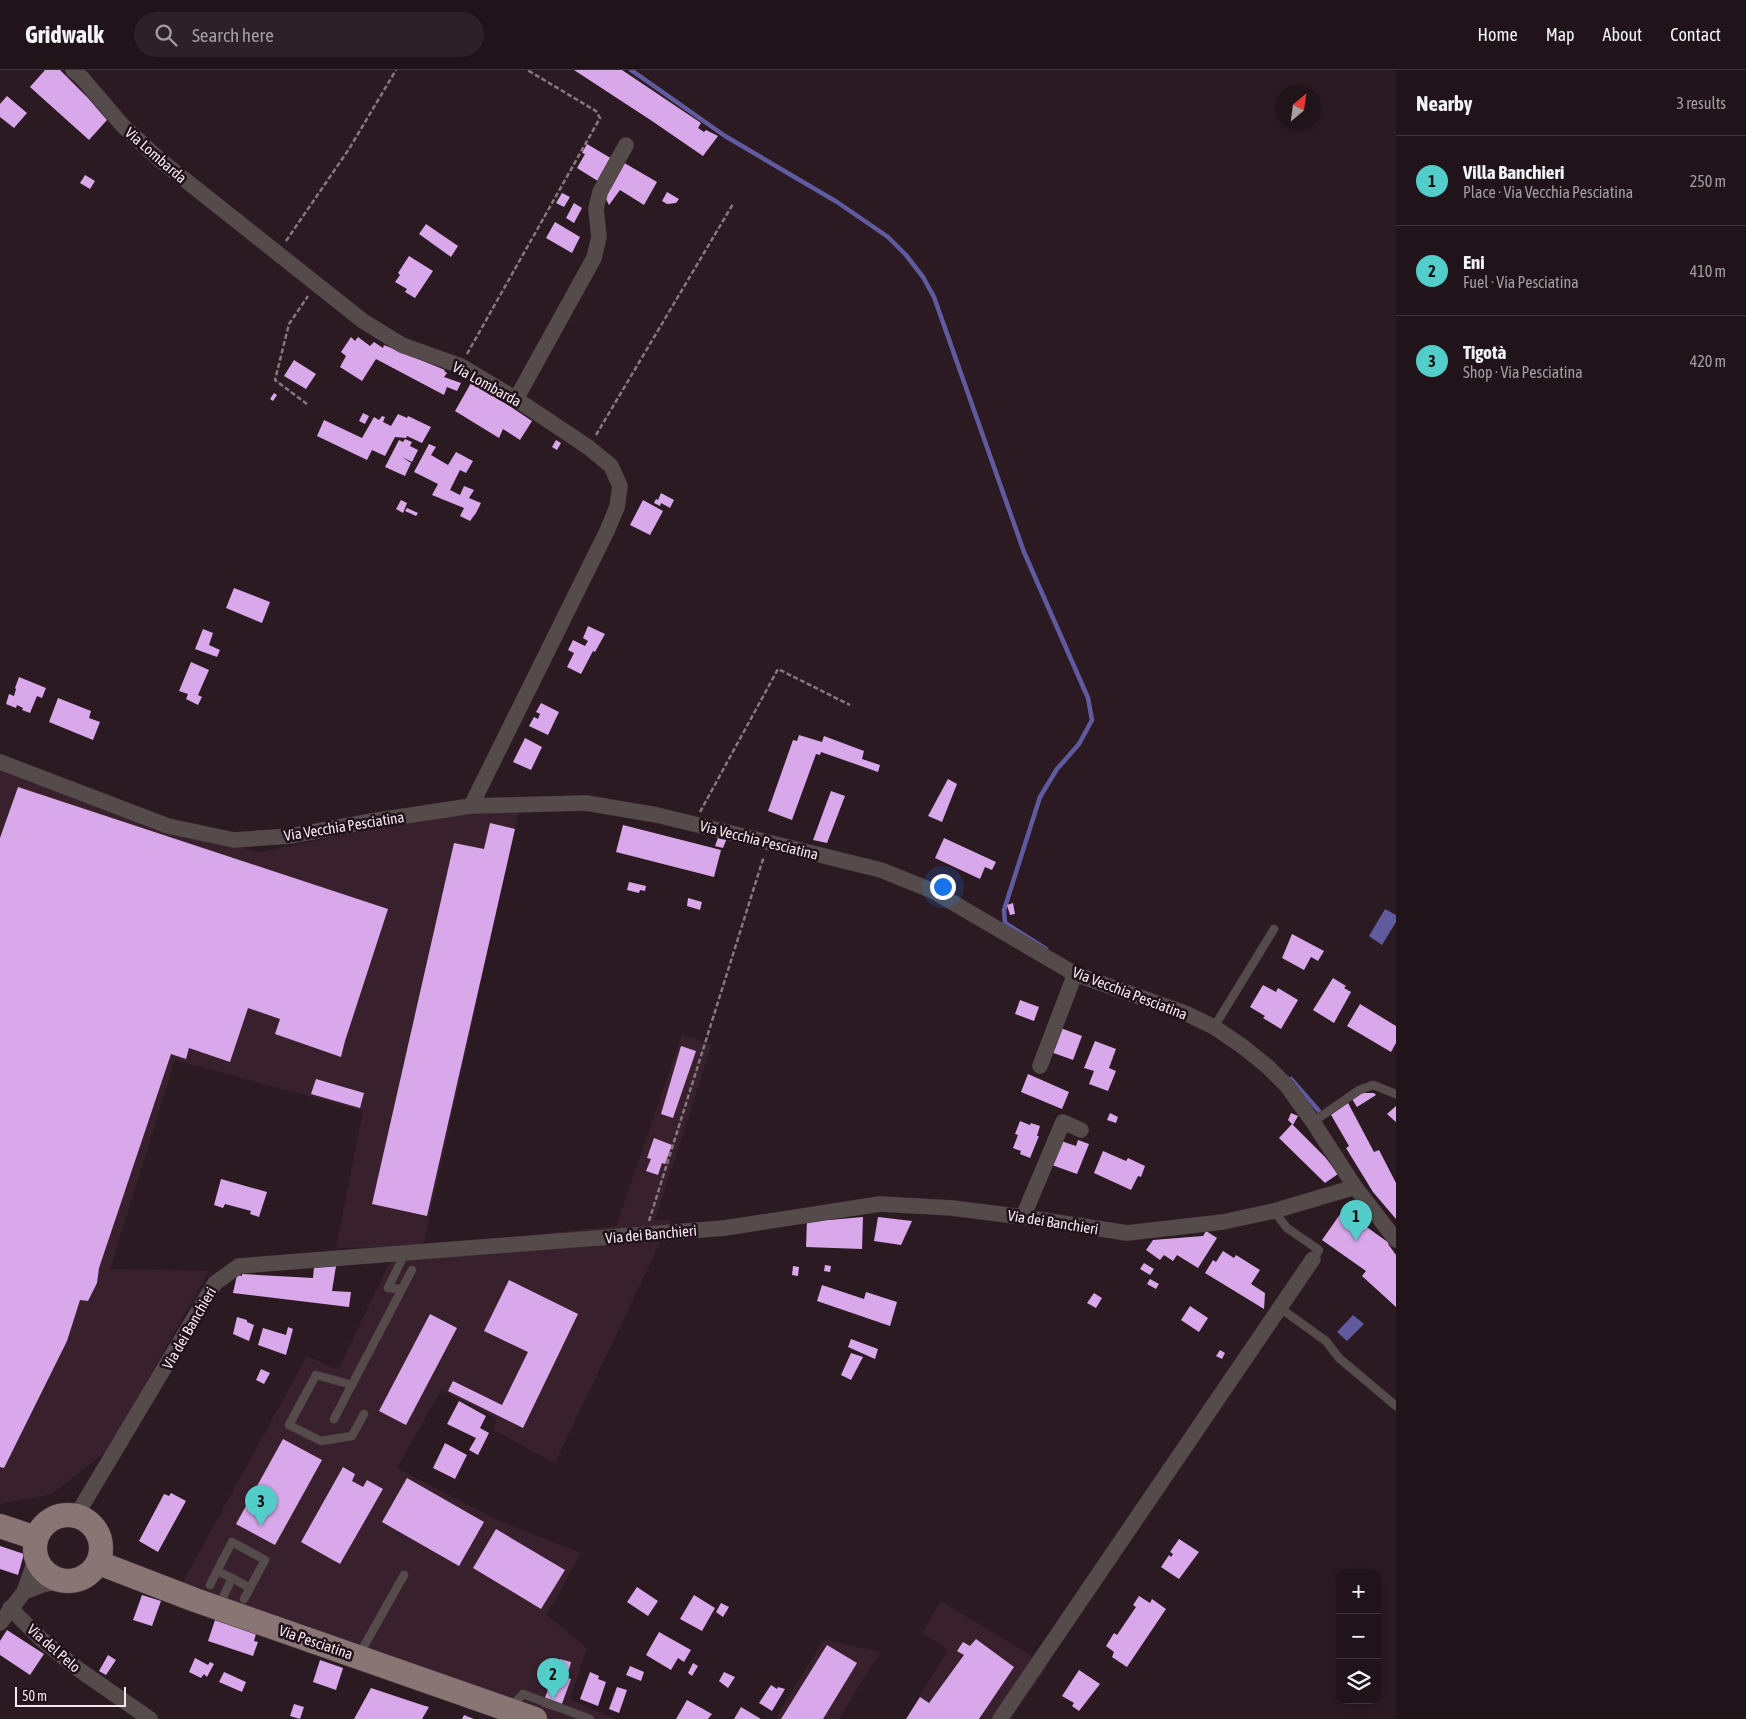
<!DOCTYPE html>
<html lang="en">
<head>
<meta charset="utf-8">
<style>
  :root { --surface:#20141a; --page:#2d2127; --text:#f1f3f6; --muted:#a29ea2; --line:#3d3339; --accent:#53cdc9 }
  body { margin:0; font-family:"Asap Condensed",sans-serif; background:var(--page); color:var(--text) }
  .controls { position:absolute; right:15px; bottom:15px; display:grid; overflow:hidden; border-radius:10px; box-shadow:0 2px 8px #0003 }
  .controls button { width:45px; height:45px; display:grid; place-items:center; padding:0; border:0; border-bottom:1px solid var(--line); background:var(--surface); color:var(--text); font:25px sans-serif }
  .compass { position:absolute; left:1276px; top:15px; width:45px; height:45px; border-radius:50%; background:var(--surface); box-shadow:0 2px 8px #0003; rotate:29deg }
  .scale { position:absolute; left:15px; bottom:12px; width:111px; box-sizing:border-box; padding-left:5px; border:2px solid #f4e8ee; border-top:0; font-size:14px; line-height:18px; white-space:nowrap; color:#f4e8ee; -webkit-text-stroke:4px #211019; paint-order:stroke }
  .you { position:absolute; left:942px; top:816px; width:18px; height:18px; margin:-12px; border:4px solid #fff; border-radius:50%; background:#1a73e8; box-shadow:0 0 0 8px #1a73e833 }
  .badge { display:grid; place-items:center; width:32px; height:32px; border-radius:50%; background:var(--accent); color:#111; font-size:16px; font-weight:700 }
  .pin { position:absolute; translate:-50% -41px; filter:drop-shadow(0 1px 2px #0008) }
  .pin::after { content:''; position:absolute; top:26px; width:18px; height:15px; background:inherit; clip-path:polygon(0 0,100% 0,50% 100%) }
  .list { margin:0; padding:0; list-style:none }
  h2 { display:flex; justify-content:space-between; align-items:center; height:65px; margin:0; padding:0 20px; font-size:21px }
  h2 small { font-size:16px; font-weight:400; color:var(--muted) }
  .list li { display:grid; grid-template-columns:32px 1fr auto; gap:15px; align-items:center; box-sizing:border-box; height:90px; padding:0 20px; border-top:1px solid var(--line) }
  .list b { display:block; font-size:19px; white-space:nowrap }
  .list p { margin:0; font-size:16px; white-space:nowrap; color:var(--muted) }
  .list em { font-size:16px; font-style:normal; color:var(--muted) }
  .icon { flex:none; width:28px; height:28px; fill:none; stroke:currentColor; stroke-width:2; stroke-linecap:round; stroke-linejoin:round }
  .map { position:relative; flex:none; width:1396px; height:1649px; overflow:hidden }
  header { display:flex; align-items:center; gap:30px; box-sizing:border-box; height:70px; padding:0 25px; background:var(--surface); border-bottom:1px solid var(--line) }
  header strong { font-size:24px }
  nav { display:flex; gap:28px; margin-inline-start:auto; font-size:18px }
  .search { width:350px; height:45px; background:var(--page); display:flex; align-items:center; gap:12px; box-sizing:border-box; padding:0 18px; border-radius:28px; color:var(--muted); font-size:19px }
  main { display:flex }
  aside { flex:1; background:var(--surface) }
  .map>svg:first-child { display:block }
</style>
</head>
<body>
<header>
<strong>Gridwalk</strong>
<div class="search"><svg class="icon" aria-label="search" viewBox="0 0 24 24"><circle cx="10" cy="10" r="6"/><path d="M15 15l6 6"/></svg>Search here</div>
<nav><a>Home</a><a>Map</a><a>About</a><a>Contact</a></nav>
</header>
<main>
<div class="map">
<svg width="1396" height="1649" viewBox="0 0 1396 1649">
  <rect width="100%" height="100%" fill="#2b1a22"/>
  <g fill="#38212d">
    <path d="M0,701L155,758L260,782L423,749L519,740L423,1176L616,1156L682,965L712,974L655,1150H671L555,1393L493,1360L497,1349L441,1320L397,1398L497,1450L581,1483L547,1545L587,1578L570,1629L615,1649H501L173,1530L307,1286L338,1300L397,1177L336,1178L363,1041L175,990L110,1199L209,1201L108,1380L52,1424L0,1434Z"/>
    <path d="M941,1531L1048,1596L1011,1649H906L948,1580L922,1563Z"/>
    <path d="M824,1569L880,1582L839,1649H775Z"/>
  </g>
  <g fill="#605b9f">
    <path d="M1385,839L1396,845V852L1382,875L1369,866Z"/>
    <path d="M1353,1245L1364,1254L1347,1271L1337,1262Z"/>
  </g>
  <g fill="none" stroke-linecap="round" stroke-linejoin="round">
    <g stroke="#605b9f" stroke-width="4.5">
      <path d="M631,0L725,66L837,132L888,167L906,185L923,207L934,227L1024,482L1088,628L1092,650L1079,674L1057,699L1040,727L1004,840L1005,853L1046,879"/>
      <path d="M1291,1009L1319,1041"/>
    </g>
  </g>
  <g fill="#d9a8eb">
    <path d="M45,0H60L88,28L107,50L89,70L30,17Z"/>
    <path d="M574,0H622L701,53L698,58L704,62L706,60L718,66L703,86L652,51Z"/>
    <path d="M7,26L27,43L14,58L0,47V34Z"/>
    <path d="M587,74L614,90L601,113L577,98L585,84L582,83Z"/>
    <path d="M621,91L657,112L644,135L620,120L609,135L605,127Z"/>
    <path d="M85,105L95,111L90,119L80,113Z"/>
    <path d="M667,122L679,129L676,133L667,134L662,131Z"/>
    <path d="M562,123L570,127L564,137L556,133Z"/>
    <path d="M574,133L582,138L574,153L566,148Z"/>
    <path d="M555,152L580,167L572,183L546,168Z"/>
    <path d="M426,154L458,176L451,187L419,164Z"/>
    <path d="M409,186L433,201L415,228L405,222L407,219L395,212L400,205L398,203Z"/>
    <path d="M351,267L355,271L358,267L370,276L374,272L383,278L384,275L445,300L444,301L447,303L444,307L461,313L457,321L447,317L444,325L376,289L362,311L340,297L346,286L341,282Z"/>
    <path d="M294,290L316,304L306,319L284,306Z"/>
    <path d="M471,313L508,335L532,351L520,370L503,359L499,368L455,341Z"/>
    <path d="M274,323L277,325L273,331L270,329Z"/>
    <path d="M363,343L369,346L365,354L359,351Z"/>
    <path d="M398,344L407,348L408,346L431,357L422,373L407,366L406,368L395,367L385,386L372,380L367,390L317,366L324,350L362,368L374,347L379,350L382,346L385,347L383,352L391,356Z"/>
    <path d="M405,369L412,372L410,376L418,380L412,392L402,387L411,393L405,406L385,397L399,370L403,372Z"/>
    <path d="M556,370L561,373L557,380L552,377Z"/>
    <path d="M429,374L436,377L431,385L448,395L456,382L473,391L466,403L460,400L450,420L460,425L464,416L474,420L469,428L481,433L476,443L470,451L460,446L464,438L432,425L438,414L414,402Z"/>
    <path d="M661,423L674,430L670,438L661,433L660,436L654,433L656,429L658,430Z"/>
    <path d="M401,430L407,433L403,443L396,439Z"/>
    <path d="M643,430L663,441L650,465L630,455Z"/>
    <path d="M407,438L418,443L416,446L405,441Z"/>
    <path d="M234,518L270,532L262,553L226,538Z"/>
    <path d="M588,556L605,564L595,582L593,581L581,604L567,597L574,583L568,580L573,570L585,576L588,571L583,568Z"/>
    <path d="M203,559L213,563L209,575L220,580L217,587L195,579Z"/>
    <path d="M191,592L209,600L198,625L202,627L198,635L186,629L188,624L179,621Z"/>
    <path d="M19,607L46,618L42,628L37,626L30,643L22,640L23,638L17,635L16,638L6,634L9,624L14,626L16,619L15,618Z"/>
    <path d="M58,628L91,641L89,648L100,652L93,670L49,652Z"/>
    <path d="M541,633L559,642L548,665L529,656L534,647L538,649L540,644L536,642Z"/>
    <path d="M799,665L822,672L824,666L864,681L862,689L880,695L878,702L821,682L820,685L816,684L792,750L768,741L793,670L797,671Z"/>
    <path d="M525,668L542,677L531,700L513,692Z"/>
    <path d="M948,709L957,714L942,752L928,746Z"/>
    <path d="M18,717L388,839L345,971L341,987L275,964L280,949L248,938L230,992L189,978L186,989L171,984L99,1198L97,1213L88,1231L80,1230L67,1271L4,1398L0,1397V768Z"/>
    <path d="M831,721L845,726L827,773L813,770Z"/>
    <path d="M490,753L515,759L427,1146L372,1134L454,773L484,779Z"/>
    <path d="M623,755L721,780L714,807L616,782Z"/>
    <path d="M719,765L727,768L723,778L715,776Z"/>
    <path d="M944,768L996,792L992,800L985,797L980,809L935,788Z"/>
    <path d="M629,812L646,816L645,821L640,820L639,823L627,820Z"/>
    <path d="M688,828L702,832L700,840L687,836Z"/>
    <path d="M1013,833L1015,844L1010,845L1007,835Z"/>
    <path d="M1292,864L1324,881L1318,891L1311,887L1304,900L1282,888Z"/>
    <path d="M1333,908L1346,916L1344,918L1351,922L1334,953L1313,940Z"/>
    <path d="M1263,915L1276,922L1278,918L1298,930L1281,959L1263,948L1265,946L1250,937Z"/>
    <path d="M1020,930L1039,937L1034,951L1015,944Z"/>
    <path d="M1360,934L1396,956V973L1391,982L1347,956Z"/>
    <path d="M1058,957L1082,966L1073,990L1048,981Z"/>
    <path d="M1095,971L1116,979L1109,998L1116,1001L1108,1021L1089,1014L1094,1001L1084,998Z"/>
    <path d="M681,976L696,981L673,1048L661,1044Z"/>
    <path d="M1028,1004L1069,1022L1062,1039L1021,1022Z"/>
    <path d="M316,1009L364,1023L360,1038L311,1024Z"/>
    <path d="M1361,1023H1374L1376,1025L1357,1037L1352,1029Z"/>
    <path d="M1347,1031L1374,1082L1379,1080L1396,1113V1149L1373,1122L1346,1078L1349,1076L1330,1043Z"/>
    <path d="M1396,1036V1052L1387,1044Z"/>
    <path d="M1110,1043L1118,1047L1116,1053L1107,1050Z"/>
    <path d="M1291,1043L1298,1046L1293,1055L1288,1050Z"/>
    <path d="M1020,1051L1030,1055L1031,1053L1040,1056L1037,1066H1039L1030,1088L1020,1084L1021,1081L1013,1078L1018,1065L1015,1064Z"/>
    <path d="M1292,1054L1325,1087L1338,1104L1325,1113L1279,1068Z"/>
    <path d="M654,1068L672,1075L665,1094L662,1093L658,1105L646,1101L651,1089L647,1088Z"/>
    <path d="M1078,1070L1089,1074L1077,1104L1052,1095L1061,1071L1076,1076Z"/>
    <path d="M1103,1081L1126,1091L1128,1088L1145,1096L1141,1107L1138,1106L1131,1120L1094,1103Z"/>
    <path d="M221,1109L267,1122L259,1147L250,1144L251,1141L225,1134L223,1138L214,1135Z"/>
    <path d="M1343,1140L1389,1173L1388,1174L1396,1185V1237L1362,1206L1366,1201L1322,1170Z"/>
    <path d="M863,1147L862,1179L806,1177L807,1150L829,1148V1150Z"/>
    <path d="M878,1147L912,1151L901,1175L874,1171Z"/>
    <path d="M1206,1161L1217,1168L1198,1198L1177,1185L1173,1191L1164,1185L1160,1190L1146,1180L1153,1170L1203,1166Z"/>
    <path d="M1223,1181L1234,1188L1236,1185L1260,1200L1251,1214L1265,1223L1264,1239L1205,1203L1213,1190L1216,1192Z"/>
    <path d="M1144,1193L1154,1199L1150,1205L1140,1199Z"/>
    <path d="M825,1195L831,1196L830,1202L824,1201Z"/>
    <path d="M336,1196L332,1221L351,1222L349,1237L233,1223L237,1205L242,1206V1204L313,1208L314,1197Z"/>
    <path d="M793,1196L799,1197L798,1206L792,1205Z"/>
    <path d="M1150,1209L1159,1214L1156,1219L1147,1214Z"/>
    <path d="M509,1210L578,1244L523,1358L448,1321L453,1311L502,1335L528,1282L484,1261Z"/>
    <path d="M822,1215L864,1229L866,1222L897,1232L890,1256L817,1231Z"/>
    <path d="M1094,1223L1102,1228L1096,1238L1087,1233Z"/>
    <path d="M1190,1236L1208,1248L1199,1262L1181,1250Z"/>
    <path d="M430,1244L457,1258L406,1355L379,1341Z"/>
    <path d="M237,1247L247,1250V1252L254,1255L249,1271L233,1264Z"/>
    <path d="M288,1257L293,1259L286,1285L258,1275L263,1258L286,1265Z"/>
    <path d="M851,1269L878,1279L875,1289L848,1277Z"/>
    <path d="M1220,1280L1225,1283L1222,1289L1216,1286Z"/>
    <path d="M851,1283L863,1287L851,1310L841,1305Z"/>
    <path d="M261,1299L270,1303L264,1314L256,1310Z"/>
    <path d="M459,1331L486,1346L480,1358L489,1363L478,1385L469,1380L476,1368L447,1354Z"/>
    <path d="M283,1369L322,1390L275,1475L236,1454Z"/>
    <path d="M445,1373L467,1385L455,1409L433,1398Z"/>
    <path d="M343,1397L355,1404L352,1411L363,1417L367,1410L383,1419L340,1494L301,1472Z"/>
    <path d="M407,1408L484,1452L459,1496L382,1452Z"/>
    <path d="M171,1423L186,1431L158,1482L139,1471L164,1424L169,1426Z"/>
    <path d="M496,1459L565,1500L541,1539L473,1498Z"/>
    <path d="M1179,1469L1199,1482L1179,1509L1161,1497L1169,1485L1171,1487L1173,1484L1170,1482Z"/>
    <path d="M0,1476L24,1484L18,1505L0,1499Z"/>
    <path d="M637,1517L658,1531L648,1546L627,1532Z"/>
    <path d="M142,1525L161,1531L152,1556L133,1550Z"/>
    <path d="M694,1525L715,1538L702,1561L680,1549Z"/>
    <path d="M1139,1526L1150,1533L1152,1529L1166,1539L1127,1597L1112,1587L1114,1582L1106,1576L1114,1563L1117,1565L1136,1537L1133,1535Z"/>
    <path d="M721,1533L729,1537L723,1547L716,1542Z"/>
    <path d="M215,1550L256,1564L254,1571L258,1572L253,1586L208,1571Z"/>
    <path d="M7,1560L44,1584L30,1605L0,1585V1571Z"/>
    <path d="M659,1562L691,1580L684,1592L678,1588L671,1600L646,1585Z"/>
    <path d="M976,1569L1014,1597L979,1649H906L920,1627L929,1633L964,1585L957,1581L963,1572L970,1576Z"/>
    <path d="M827,1575L857,1593L823,1649H781Z"/>
    <path d="M108,1585L116,1590L106,1605L99,1601Z"/>
    <path d="M195,1588L208,1595L210,1592L214,1594L207,1607L204,1604L201,1608L189,1602Z"/>
    <path d="M560,1589L571,1592L569,1600L558,1596Z"/>
    <path d="M320,1590L343,1598L336,1620L313,1612Z"/>
    <path d="M693,1593L698,1596L692,1606L688,1603Z"/>
    <path d="M630,1596L644,1602L641,1611L626,1605Z"/>
    <path d="M1079,1600L1100,1614L1079,1641L1072,1636L1074,1633L1062,1626Z"/>
    <path d="M224,1602L246,1612L242,1622L219,1612Z"/>
    <path d="M590,1602L599,1606L598,1609L606,1612L598,1636L580,1629Z"/>
    <path d="M724,1602L735,1607L728,1618L719,1611Z"/>
    <path d="M554,1603L571,1609L559,1642L542,1636Z"/>
    <path d="M771,1615L777,1619L778,1617L785,1619L772,1641L759,1633Z"/>
    <path d="M617,1617L627,1620L619,1643L609,1639Z"/>
    <path d="M371,1618L422,1635L429,1637L422,1649H354Z"/>
    <path d="M687,1630L712,1644L708,1649H676Z"/>
    <path d="M294,1634L304,1637L300,1649L290,1646Z"/>
    <path d="M741,1637L761,1649H734Z"/>
    <path d="M464,1645L474,1649H462Z"/>
  </g>
  <g fill="none" stroke-linecap="round" stroke-linejoin="round">
    <g stroke="#47373f" stroke-width="9">
      <g id="service">
        <path d="M1214,957L1274,859"/>
        <path d="M1313,1052L1359,1020L1373,1015L1396,1024"/>
        <path d="M1274,1141L1287,1158L1319,1180L1313,1189"/>
        <path d="M405,1183L388,1218L402,1219L412,1200"/>
        <path d="M1280,1238L1326,1271L1339,1288L1396,1336"/>
        <path d="M352,1315L316,1305L289,1355L321,1371L352,1366L364,1344"/>
        <path d="M334,1349L402,1219"/>
        <path d="M210,1515L217,1501"/>
        <path d="M244,1529L250,1518"/>
        <path d="M219,1536L232,1508L250,1518L265,1490L232,1472L217,1501L232,1508"/>
        <path d="M359,1585L404,1505"/>
        <path d="M510,1638L523,1624L590,1649"/>
      </g>
    </g>
    <g stroke="#47373f" stroke-width="16">
      <g id="minor">
        <path d="M73,0L82,8L123,56L160,90L363,251L402,275L461,296L516,329L588,377L611,396L620,416L617,437L607,461L471,736"/>
        <path d="M516,329L594,188L599,167L596,139L600,122L626,75"/>
        <path d="M0,692L168,756L234,770L290,766L372,751L471,736L586,733L657,745L881,800L933,821L1075,904L1185,943L1214,957L1242,976L1267,996L1287,1016L1313,1052L1355,1117L1396,1170"/>
        <path d="M1040,996L1075,904"/>
        <path d="M1023,1147L1063,1052L1081,1060"/>
        <path d="M76,1446L215,1213L239,1196L725,1158L880,1134L952,1138L1023,1147L1127,1163L1223,1152L1274,1141L1355,1117"/>
        <path d="M24,1522L42,1515L60,1511"/>
        <path d="M10,1538L41,1569L78,1599L150,1649"/>
        <path d="M0,1553L24,1522L36,1488"/>
        <path d="M1000,1649L1313,1189"/>
      </g>
    </g>
    <g stroke="#47373f" stroke-width="25">
      <g id="primary">
        <circle cx="68" cy="1478" r="33"/>
        <path d="M0,1456L36,1468"/>
        <path d="M99,1493L195,1530L535,1649"/>
      </g>
    </g>
    <g stroke="#86787f" stroke-width="2.5" stroke-dasharray="5 2.5" stroke-linecap="butt">
      <path d="M286,171L349,79L396,0"/>
      <path d="M467,284L600,48L596,41L529,1L530,0"/>
      <path d="M307,334L275,310L289,254L308,226"/>
      <path d="M596,365L733,134"/>
      <path d="M700,742L778,599L850,635"/>
      <path d="M649,1151L764,786"/>
    </g>
    <use href="#service" stroke="#554b4b" stroke-width="8"/>
    <use href="#minor" stroke="#554b4b" stroke-width="15"/>
    <use href="#primary" stroke="#8a7575" stroke-width="24"/>
  </g>
  <g text-anchor="middle" dominant-baseline="central" stroke-width="5" stroke-linejoin="round" paint-order="stroke">
    <g font-size="15" fill="#f4e8ee" stroke="#211019">
      <text transform="translate(156 85) rotate(41)">Via Lombarda</text>
      <text transform="translate(487 314) rotate(29)">Via Lombarda</text>
      <text transform="translate(344 756) rotate(-9)">Via Vecchia Pesciatina</text>
      <text transform="translate(759 770) rotate(14)">Via Vecchia Pesciatina</text>
      <text transform="translate(1130 923) rotate(21)">Via Vecchia Pesciatina</text>
      <text transform="translate(1053 1152) rotate(9)">Via dei Banchieri</text>
      <text transform="translate(651 1164) rotate(-5)">Via dei Banchieri</text>
      <text transform="translate(189 1258) rotate(-60)">Via dei Banchieri</text>
      <text transform="translate(316 1572) rotate(19)">Via Pesciatina</text>
      <text transform="translate(54 1578) rotate(41)">Via del Pelo</text>
    </g>
  </g>
</svg>
<div class="controls">
<button>+</button>
<button>−</button>
<button><svg class="icon" aria-label="layers" viewBox="0 0 24 24"><path d="M12 4l9 5-9 5-9-5zM3 14l9 5 9-5"/></svg></button>
</div>
<svg class="compass" viewBox="-18 -18 36 36"><path d="M0-13l5 13h-10z" fill="#e53935"/><path d="M0 13l5-13h-10z" fill="#a29ea2"/></svg>
<div class="scale">50 m</div>
<div class="you"></div>
<div class="pin badge" style="left:1356px;top:1171px">1</div>
<div class="pin badge" style="left:553px;top:1629px">2</div>
<div class="pin badge" style="left:261px;top:1456px">3</div>
</div>
<aside>
<h2>Nearby<small>3 results</small></h2>
<ul class="list">
<li><span class="badge">1</span><div><b>Villa Banchieri</b><p>Place · Via Vecchia Pesciatina</p></div><em>250 m</em></li>
<li><span class="badge">2</span><div><b>Eni</b><p>Fuel · Via Pesciatina</p></div><em>410 m</em></li>
<li><span class="badge">3</span><div><b>Tigotà</b><p>Shop · Via Pesciatina</p></div><em>420 m</em></li>
</ul>
</aside>
</main>
</body>
</html>
